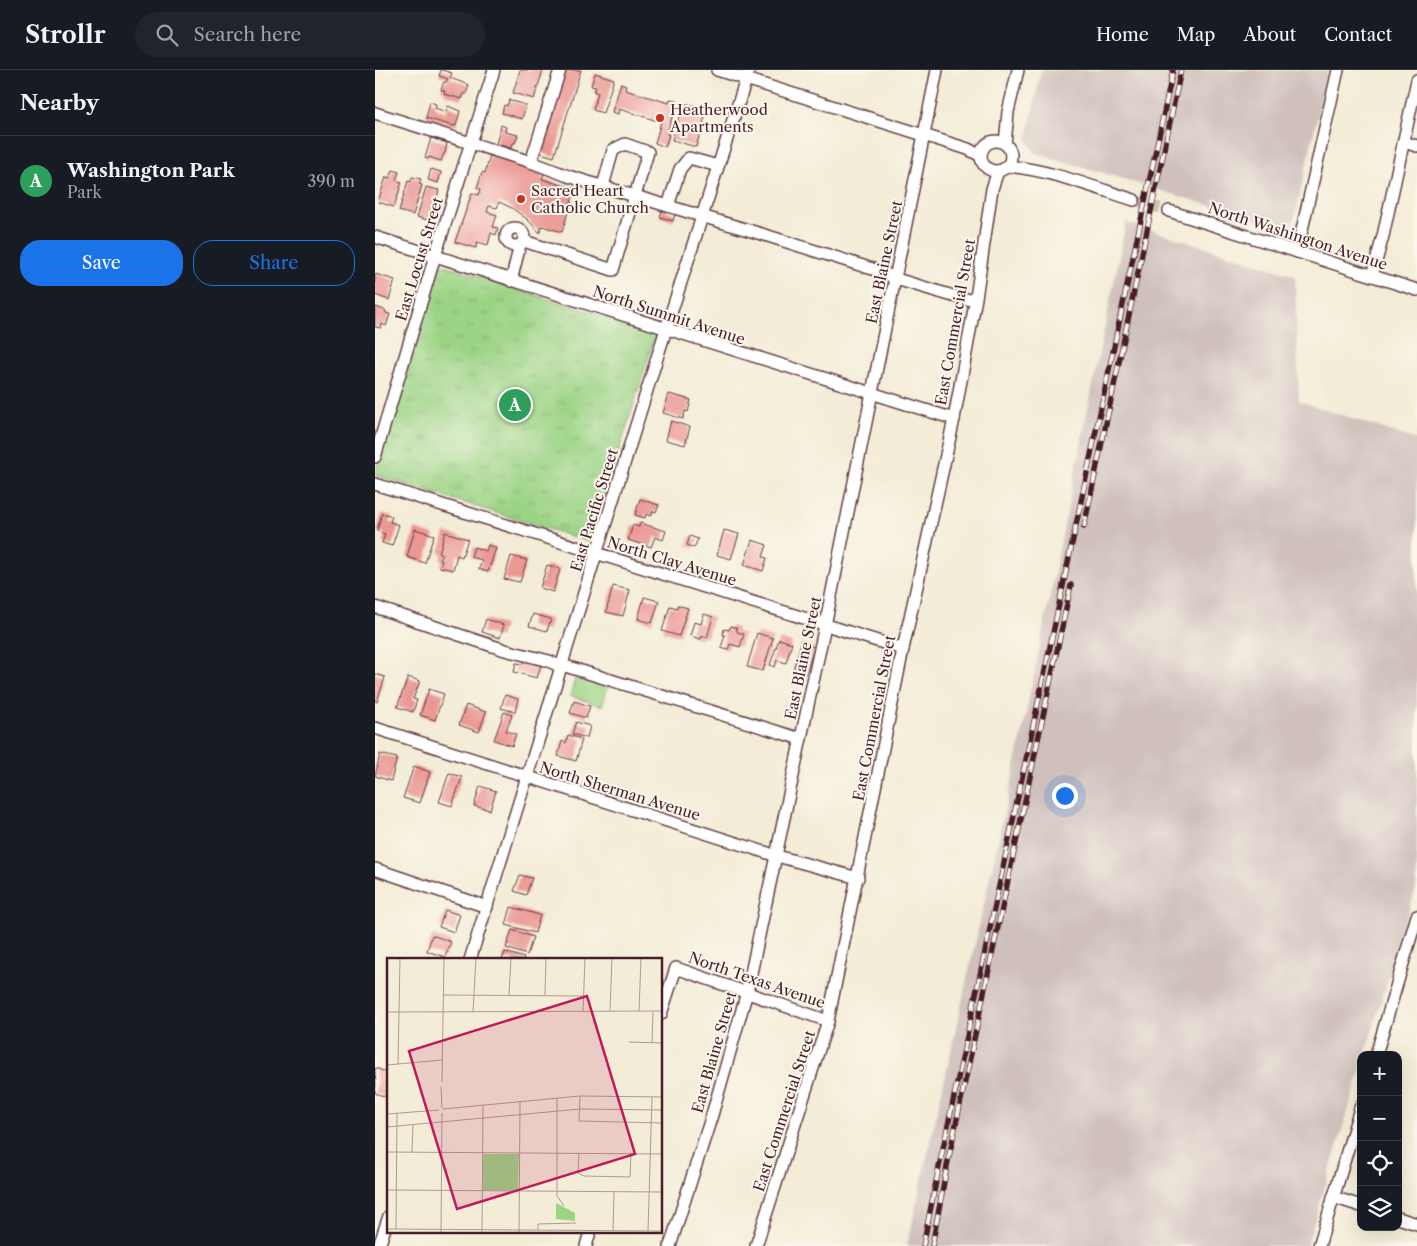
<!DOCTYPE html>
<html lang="en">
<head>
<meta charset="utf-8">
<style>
  :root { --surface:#171b24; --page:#20242c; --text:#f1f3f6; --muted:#9ea1a6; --line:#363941; --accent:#1a73e8 }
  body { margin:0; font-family:"Libre Caslon Text",serif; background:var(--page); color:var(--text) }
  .controls { position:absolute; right:15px; bottom:15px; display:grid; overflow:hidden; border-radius:10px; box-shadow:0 5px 20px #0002 }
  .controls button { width:45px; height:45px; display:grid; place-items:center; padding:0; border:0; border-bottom:1px solid var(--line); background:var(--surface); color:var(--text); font:25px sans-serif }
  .you { position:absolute; left:689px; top:725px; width:18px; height:18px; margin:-12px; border:4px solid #fff; border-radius:50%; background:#1a73e8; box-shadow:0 0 0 8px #1a73e833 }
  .badge { display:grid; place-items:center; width:32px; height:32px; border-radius:50%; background:var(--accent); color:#fff; font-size:16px; font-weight:700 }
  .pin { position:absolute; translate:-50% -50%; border:2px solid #fff; box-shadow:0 1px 5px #0006 }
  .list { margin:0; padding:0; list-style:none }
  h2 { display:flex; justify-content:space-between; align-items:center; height:65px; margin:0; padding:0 20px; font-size:21px }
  h2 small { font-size:16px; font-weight:400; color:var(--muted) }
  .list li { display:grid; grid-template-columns:32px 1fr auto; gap:15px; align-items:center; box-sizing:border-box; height:90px; padding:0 20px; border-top:1px solid var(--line) }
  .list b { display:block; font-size:19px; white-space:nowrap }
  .list p { margin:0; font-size:16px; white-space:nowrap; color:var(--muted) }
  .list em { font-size:16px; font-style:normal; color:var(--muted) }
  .actions { display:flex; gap:10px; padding:15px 20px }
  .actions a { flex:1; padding:11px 0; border:1px solid var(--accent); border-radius:20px; text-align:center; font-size:18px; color:var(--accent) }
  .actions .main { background:var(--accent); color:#fff }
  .icon { flex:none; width:28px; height:28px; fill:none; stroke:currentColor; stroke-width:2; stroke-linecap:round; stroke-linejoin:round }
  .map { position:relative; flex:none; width:1042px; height:1176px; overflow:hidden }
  header { display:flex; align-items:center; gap:30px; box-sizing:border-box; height:70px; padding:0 25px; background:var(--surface); border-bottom:1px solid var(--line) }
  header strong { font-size:24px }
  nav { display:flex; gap:28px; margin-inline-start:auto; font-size:18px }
  .search { width:350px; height:45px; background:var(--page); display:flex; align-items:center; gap:12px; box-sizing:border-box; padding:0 18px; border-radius:28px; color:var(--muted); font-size:19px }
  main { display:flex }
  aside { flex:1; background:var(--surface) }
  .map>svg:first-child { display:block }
</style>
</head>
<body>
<header>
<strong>Strollr</strong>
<div class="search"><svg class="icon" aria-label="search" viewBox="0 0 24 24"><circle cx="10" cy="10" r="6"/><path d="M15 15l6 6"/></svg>Search here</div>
<nav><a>Home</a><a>Map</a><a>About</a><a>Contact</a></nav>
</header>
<main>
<aside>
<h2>Nearby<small></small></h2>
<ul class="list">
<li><span class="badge" style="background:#2e9e5b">A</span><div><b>Washington Park</b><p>Park</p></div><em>390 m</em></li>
</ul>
<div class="actions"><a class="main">Save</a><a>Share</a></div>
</aside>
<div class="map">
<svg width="1042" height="1176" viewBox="0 0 1042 1176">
  <defs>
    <pattern id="park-tufts" width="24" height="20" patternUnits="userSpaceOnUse" patternTransform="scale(1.25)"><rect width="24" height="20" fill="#9cd486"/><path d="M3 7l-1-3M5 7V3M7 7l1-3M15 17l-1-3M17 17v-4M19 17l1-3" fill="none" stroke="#88b674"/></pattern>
  </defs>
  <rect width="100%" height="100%" fill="#fbf7ec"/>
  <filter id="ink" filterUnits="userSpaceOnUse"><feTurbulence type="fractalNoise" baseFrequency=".02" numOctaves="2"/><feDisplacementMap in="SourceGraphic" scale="10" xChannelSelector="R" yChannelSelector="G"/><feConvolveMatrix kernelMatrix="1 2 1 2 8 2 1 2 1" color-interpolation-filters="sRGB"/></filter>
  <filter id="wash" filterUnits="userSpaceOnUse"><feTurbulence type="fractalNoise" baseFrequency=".0096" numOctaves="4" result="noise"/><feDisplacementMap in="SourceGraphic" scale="20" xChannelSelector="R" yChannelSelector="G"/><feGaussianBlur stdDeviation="1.12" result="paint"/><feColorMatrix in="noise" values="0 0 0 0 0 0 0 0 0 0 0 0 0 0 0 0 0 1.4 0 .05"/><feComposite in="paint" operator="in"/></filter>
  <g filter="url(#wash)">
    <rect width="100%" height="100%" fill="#f3ecd6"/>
    <g fill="#cfc0bb">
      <path d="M666,0H953L920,146L913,159L725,102L660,83L652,70Z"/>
      <path d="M751,152L920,206L924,331L1042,370V814L990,985H986V998L932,1176H532L644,678Z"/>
    </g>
    <path fill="#9cd486" stroke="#737a58" d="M202,603L234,613L227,636L195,626Z"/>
    <path fill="url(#park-tufts)" stroke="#737a58" d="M66,194L169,228L282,261L215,472L0,405Z"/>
    <g id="blocks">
      <g fill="#eb9793">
        <path d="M66,0L77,3L75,8L94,15L91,24L89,23L87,29L69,24L70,21L66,20L69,12H71L73,9L64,6Z"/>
        <path d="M145,0H168L159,29L138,23Z"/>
        <path d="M189,0H206L179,87L163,82Z"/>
        <path d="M220,3L239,9L228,43L218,40L223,23L219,22L221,17L216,16Z"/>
        <path d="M246,13L251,15L250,20L294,33L295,29L302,31L292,64L294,65L290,77L280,73L286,52L244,39L243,44L237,42Z"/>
        <path d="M134,30L151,35L147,49L127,43L129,35L132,36Z"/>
        <path d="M55,32L61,34L60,38L71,42L73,36L85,41L81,56L78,55V56L51,48Z"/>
        <path d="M308,33L332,40L321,77L297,70Z"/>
        <path d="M126,55L131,57L130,62L143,65L140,73H138L137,78L121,74Z"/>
        <path d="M56,68L72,73L70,83H69L66,91L54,87L53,89L50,88Z"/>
        <path d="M115,85L169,103L167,109L200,119L187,162L167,156L165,163L153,150L137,138L124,132L122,138L114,136L112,142L122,145L118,157L123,158L121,165L116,163L113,175L102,172L101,178L80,172L97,123L104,125L106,119L102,118L107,102L110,103Z"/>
        <path d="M56,99L66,102L63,113L53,110Z"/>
        <path d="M18,100L24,102L21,110L27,112L19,137L3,132L11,107L15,108Z"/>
        <path d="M37,107L46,109L44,114L47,115L38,145L24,141L33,111L36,112Z"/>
        <path d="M51,117L64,120L56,151L42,147Z"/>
        <path d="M287,140L300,144L298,151L285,147Z"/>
        <path d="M0,204L20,210L14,230L0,225Z"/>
        <path d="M0,237L10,240L11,243L15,244L11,256L7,254L6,258L0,257Z"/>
        <path d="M294,324L316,330L313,342L310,341L308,349L288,343Z"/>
        <path d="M296,351L315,357L310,375L291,370Z"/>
        <path d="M265,429L284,435L281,442L278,441L276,446L271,444L270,448L260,445Z"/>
        <path d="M7,443L17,446L15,452L24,455L17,476L7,473L10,464L2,461Z"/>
        <path d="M265,453L291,461L288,470L280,467L276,477L253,470L258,455L264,457Z"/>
        <path d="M40,459L59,465L50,493L32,487Z"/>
        <path d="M349,460L364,464L356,489L342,485Z"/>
        <path d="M70,462L93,469L87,487L82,485L78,500L65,497L67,491L65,490L67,484L64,483Z"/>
        <path d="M315,466L323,469L319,478L312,475Z"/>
        <path d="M377,470L392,475L388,487L392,488L388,501L369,495Z"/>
        <path d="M113,475L121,478L113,502L104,499L107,490L96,487L99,477L111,481Z"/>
        <path d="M136,486L152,490L145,512L129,509Z"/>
        <path d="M172,495L185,499L178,522L165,518Z"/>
        <path d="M238,516L255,520L248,546L231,542Z"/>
        <path d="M269,527L284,531L277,553L263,549Z"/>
        <path d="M302,535L313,538L304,566L287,561L295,536L302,538Z"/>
        <path d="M158,544L176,549L172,561L154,556Z"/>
        <path d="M329,544L338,547L332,568L327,566L326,569L315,566L319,552L326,554Z"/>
        <path d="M111,549L129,555L125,568L107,562Z"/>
        <path d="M356,556L362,558V562L369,564L365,577L355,574L353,580L346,578L350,565H348L349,559L354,560Z"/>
        <path d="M382,563L398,568L388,601L372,597Z"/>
        <path d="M404,569L417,573L411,593L402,590L400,597L395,595Z"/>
        <path d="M426,574L439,577L431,604L418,600Z"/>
        <path d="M149,591L166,595L162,608L139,602L141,593L148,594Z"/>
        <path d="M0,604L10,607L2,632L0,631Z"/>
        <path d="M33,607L45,611L38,629L42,630L38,642L22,637Z"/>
        <path d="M54,619L69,624L60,650L45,645Z"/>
        <path d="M130,625L143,629L140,642L126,638Z"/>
        <path d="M199,631L215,636L211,648L195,643Z"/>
        <path d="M91,635L111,642L104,662L84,655Z"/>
        <path d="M129,642L137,645L131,661L141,664L137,676L119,670Z"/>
        <path d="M201,652L215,656L212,668L197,664Z"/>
        <path d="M193,665L207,669L201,691L183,686L187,671L191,673Z"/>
        <path d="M5,684L22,688L16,711L0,706Z"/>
        <path d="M39,696L55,702L45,733L28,728Z"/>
        <path d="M74,703L87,707L77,736L64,732Z"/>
        <path d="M105,716L121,721L115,740L99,736Z"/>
        <path d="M145,805L157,808L151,825L139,821Z"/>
        <path d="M136,837L165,845L160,863L131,855Z"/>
        <path d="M70,840L85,845L79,862L64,857Z"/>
        <path d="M137,860L158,867L152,885L131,878Z"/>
        <path d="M57,865L76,872L70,887L52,881Z"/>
        <path d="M130,882L149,888L148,890H127Z"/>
        <path d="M0,998L14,1003V1028L0,1023L1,1015Z"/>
      </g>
    </g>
  </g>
  <g filter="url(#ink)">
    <use href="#blocks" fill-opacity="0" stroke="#633e45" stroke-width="1"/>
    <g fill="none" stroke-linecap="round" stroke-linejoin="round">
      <path stroke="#d1c3b4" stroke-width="11" stroke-dasharray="11 5.5" stroke-linecap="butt" d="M759,130L794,141"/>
      <g stroke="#633e45" stroke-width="14">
        <g id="minor">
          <path d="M342,0L593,79L606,86"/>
          <path d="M0,43L156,92L193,106L393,166L507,202L521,209L578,226L600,231"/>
          <circle cx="621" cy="86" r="15"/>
          <path d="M1029,72L1042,76"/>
          <path d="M630,74L633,42L643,0"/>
          <path d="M156,92L185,0"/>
          <path d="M632,96C675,100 718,117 759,130"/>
          <path d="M293,136L305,99L314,88L343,96"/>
          <path d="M794,141L1042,220"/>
          <circle cx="140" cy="167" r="9"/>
          <path d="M0,167L579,349"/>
          <path d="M149,171L238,200L273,82L250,74L238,80L228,116"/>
          <path d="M922,182L963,0"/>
          <path d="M997,206L1008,166L1042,10"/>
          <path d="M136,211L145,175"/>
          <path d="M0,387L60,186L119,0"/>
          <path d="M0,414L528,579"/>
          <path d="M0,537L130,580L174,591L186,597"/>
          <path d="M187,595L426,669"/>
          <path d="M0,658L402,786L483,808"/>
          <path d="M0,799L112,837"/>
          <path d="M95,890L291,259L374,0"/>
          <path d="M286,944L301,898L453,951"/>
          <path d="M1001,985L1042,846"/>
          <path d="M958,1127L986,1136"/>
          <path d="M1023,1148L1042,1154"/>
          <path d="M4,1176L14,1146"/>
          <path d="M211,1176L215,1162"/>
          <path d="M295,1176L337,1045L372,922L453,541L562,0"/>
          <path d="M381,1176L453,951L528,579L579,349L601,228L617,119L623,101"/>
          <path d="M944,1176L986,1035"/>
        </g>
      </g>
      <use href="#minor" stroke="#fff" stroke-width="11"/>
      <g stroke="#4a1f2b" stroke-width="5.5">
        <g id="rail">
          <path d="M709,457L806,0"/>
          <path d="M548,1176L563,1102L798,0"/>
          <path d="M557,1176L573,1091L696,515"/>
        </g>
      </g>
      <use href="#rail" stroke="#fbf7ec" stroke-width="4" stroke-dasharray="11" stroke-linecap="butt"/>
    </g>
  </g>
  <g fill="#c8321e" stroke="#fbf7ec" stroke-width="2">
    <circle cx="285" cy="48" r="5"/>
    <circle cx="146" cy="129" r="5"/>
  </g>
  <g text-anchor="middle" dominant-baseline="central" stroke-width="4" stroke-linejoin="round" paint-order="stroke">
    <g font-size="15" fill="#4a1f2b" stroke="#fbf7ec" text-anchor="start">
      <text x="295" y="39">Heatherwood<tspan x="295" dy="17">Apartments</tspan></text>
      <text x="156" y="120">Sacred Heart<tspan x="156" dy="17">Catholic Church</tspan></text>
    </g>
    <g font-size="15" fill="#4a1f2b" stroke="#fbf7ec">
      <text transform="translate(923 166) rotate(18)">North Washington Avenue</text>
      <text transform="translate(44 189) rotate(-73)">East Locust Street</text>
      <text transform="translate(509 192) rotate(-78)">East Blaine Street</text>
      <text transform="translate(294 245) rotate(18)">North Summit Avenue</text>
      <text transform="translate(580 252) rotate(-80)">East Commercial Street</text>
      <text transform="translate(219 440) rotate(-73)">East Pacific Street</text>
      <text transform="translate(297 491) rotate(17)">North Clay Avenue</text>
      <text transform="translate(428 588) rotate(-78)">East Blaine Street</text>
      <text transform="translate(499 648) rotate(-79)">East Commercial Street</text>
      <text transform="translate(245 721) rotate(17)">North Sherman Avenue</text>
      <text transform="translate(382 910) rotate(19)">North Texas Avenue</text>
      <text transform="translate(339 982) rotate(-74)">East Blaine Street</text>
      <text transform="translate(409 1041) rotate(-72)">East Commercial Street</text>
    </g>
  </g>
  <g transform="translate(12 888)">
    <rect width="275" height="275" fill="#f3ecd6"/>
    <path d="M96,196H132L131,232H96ZM169,245L188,255V263L169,261Z" fill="#9cd486"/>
    <path fill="none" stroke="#af9a92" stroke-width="1" d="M56,37L197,38M122,37L124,0M158,37L159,0M196,53L198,0M223,53L225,0M252,53L254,0M0,54L275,53M86,54L89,0M242,84L275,85M265,85L266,54M11,106L13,0M0,107L55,102M55,124L57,0M54,129L55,150M193,138L192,163L275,165M170,140V238L177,248M56,151L193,138L275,139M0,156L52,152M0,169L193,151L275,152M0,194L275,196M25,194L26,167M192,195L191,215L197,218L243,219L244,195M0,232L275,234M0,271L275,273M9,271L10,155M151,272V266L189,265M226,272L227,234M261,273L265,139M54,275L55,155M95,275L96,147M132,275L133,144"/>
    <path fill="#c2185b" fill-opacity="0.15" stroke="#c2185b" stroke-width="2.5" d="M200,38L248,196L70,251L22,93Z"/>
    <rect width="275" height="275" fill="none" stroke="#4a1f2b" stroke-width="2.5"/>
  </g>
</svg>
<div class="controls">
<button>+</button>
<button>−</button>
<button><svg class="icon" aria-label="locate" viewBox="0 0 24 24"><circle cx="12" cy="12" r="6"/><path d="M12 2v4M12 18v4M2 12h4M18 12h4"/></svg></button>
<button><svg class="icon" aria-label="layers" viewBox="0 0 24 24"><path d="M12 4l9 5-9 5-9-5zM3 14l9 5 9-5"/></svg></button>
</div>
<div class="you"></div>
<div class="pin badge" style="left:140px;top:335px;background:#2e9e5b">A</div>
</div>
</main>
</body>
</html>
